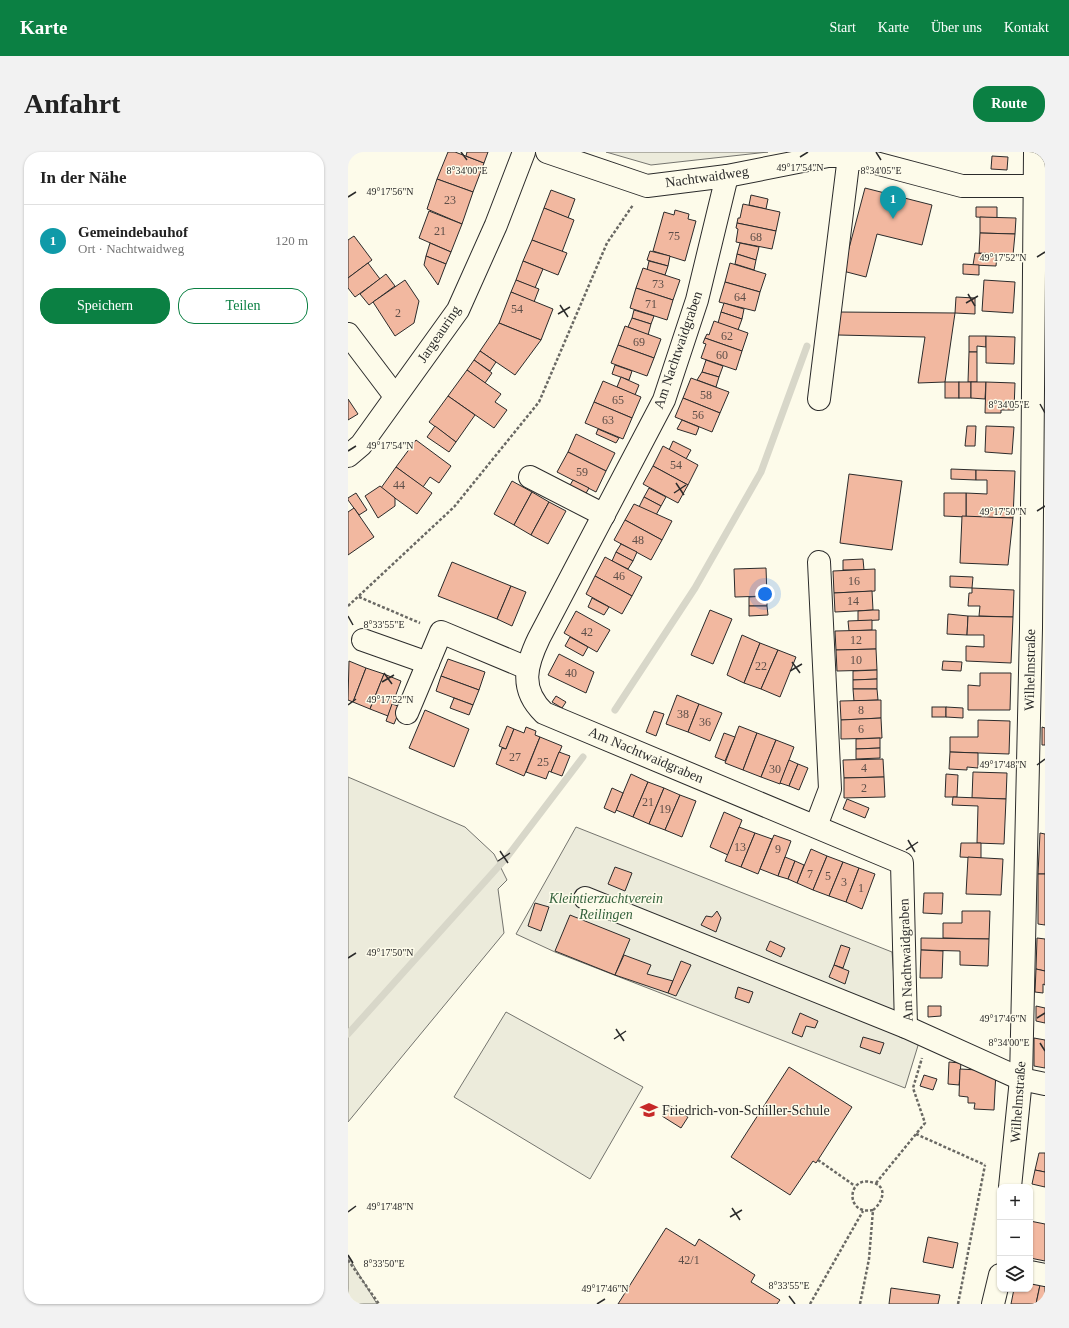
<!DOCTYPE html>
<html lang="de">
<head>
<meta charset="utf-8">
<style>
  :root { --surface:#fff; --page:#f2f2f2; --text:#222; --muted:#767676; --line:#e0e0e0; --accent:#0b8043 }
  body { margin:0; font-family:"Times New Roman",serif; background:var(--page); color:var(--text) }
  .controls { position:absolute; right:12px; bottom:12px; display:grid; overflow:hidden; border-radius:8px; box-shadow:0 1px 3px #0004 }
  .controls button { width:36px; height:36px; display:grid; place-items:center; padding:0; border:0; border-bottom:1px solid var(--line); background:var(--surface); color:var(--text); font:20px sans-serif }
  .you { position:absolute; left:417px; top:442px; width:14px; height:14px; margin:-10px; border:3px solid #fff; border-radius:50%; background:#1a73e8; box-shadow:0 0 0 6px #1a73e833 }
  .badge { display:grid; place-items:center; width:26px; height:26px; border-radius:50%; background:var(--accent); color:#fff; font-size:13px; font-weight:700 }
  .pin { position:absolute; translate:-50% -33px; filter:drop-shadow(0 1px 2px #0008) }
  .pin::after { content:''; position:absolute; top:21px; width:14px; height:12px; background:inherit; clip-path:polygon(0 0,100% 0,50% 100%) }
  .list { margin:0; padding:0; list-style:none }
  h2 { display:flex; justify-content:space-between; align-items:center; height:52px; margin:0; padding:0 16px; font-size:17px }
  h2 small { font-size:13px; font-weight:400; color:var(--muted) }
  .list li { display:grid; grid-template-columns:26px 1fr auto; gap:12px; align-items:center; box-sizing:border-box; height:72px; padding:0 16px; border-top:1px solid var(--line) }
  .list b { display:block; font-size:15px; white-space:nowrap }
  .list p { margin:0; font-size:13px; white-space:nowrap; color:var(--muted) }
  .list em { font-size:13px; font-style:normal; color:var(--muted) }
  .actions { display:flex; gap:8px; padding:12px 16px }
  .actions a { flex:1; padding:9px 0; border:1px solid var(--accent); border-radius:16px; text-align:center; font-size:14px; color:var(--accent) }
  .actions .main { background:var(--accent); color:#fff }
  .icon { flex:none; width:22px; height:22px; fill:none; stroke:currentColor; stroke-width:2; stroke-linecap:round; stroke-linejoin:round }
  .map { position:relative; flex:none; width:697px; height:1152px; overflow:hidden; border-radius:16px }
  header { display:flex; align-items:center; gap:24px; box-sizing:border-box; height:56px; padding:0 20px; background:var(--accent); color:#fff }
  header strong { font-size:19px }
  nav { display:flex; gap:22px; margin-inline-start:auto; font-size:14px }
  .intro { display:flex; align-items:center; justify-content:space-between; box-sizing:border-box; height:96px; padding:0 24px }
  h1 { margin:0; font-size:28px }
  .button { padding:10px 18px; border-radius:16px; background:var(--accent); color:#fff; font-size:14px; font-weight:700 }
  main { display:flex; gap:24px; padding:0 24px }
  aside { flex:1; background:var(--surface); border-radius:16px; box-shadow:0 1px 3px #0004 }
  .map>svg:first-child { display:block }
</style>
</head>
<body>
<header>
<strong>Karte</strong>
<nav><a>Start</a><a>Karte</a><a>Über uns</a><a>Kontakt</a></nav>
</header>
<div class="intro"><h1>Anfahrt</h1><a class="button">Route</a></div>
<main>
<aside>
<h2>In der Nähe<small></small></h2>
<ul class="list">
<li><span class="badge" style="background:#0f9aa8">1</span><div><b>Gemeindebauhof</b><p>Ort · Nachtwaidweg</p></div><em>120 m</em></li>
</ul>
<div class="actions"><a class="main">Speichern</a><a>Teilen</a></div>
</aside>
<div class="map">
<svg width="697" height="1152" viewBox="0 0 697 1152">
  <rect width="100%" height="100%" fill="#fdfbea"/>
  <g fill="#ecebdb" stroke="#74746e">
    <path d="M258,0H420L303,13Z"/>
    <path d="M0,625L117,675L146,702L159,728L150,737L156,781L0,970Z"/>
    <path d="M228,675L544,800L549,865L572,887L557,936L207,800L168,782Z"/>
    <path d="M158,860L295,935L242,1027L106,945Z"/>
    <path d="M0,1104L29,1152H0Z"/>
  </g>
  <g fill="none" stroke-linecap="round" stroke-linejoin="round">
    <g stroke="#d8d7c9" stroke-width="7">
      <path d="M267,558L347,436L413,320L459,194"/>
      <path d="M0,882L159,705L235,605"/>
    </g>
  </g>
  <g fill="#f2b8a0" stroke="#2b2b2b">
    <path d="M100,0H107L136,11L125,40L89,27Z"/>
    <path d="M119,0H140L136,11L118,4Z"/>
    <path d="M644,4L660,5L659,18L643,17Z"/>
    <path d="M89,27L125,40L114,72L79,57Z"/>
    <path d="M517,36L584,53L574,93L529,82L518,125L495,119Z"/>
    <path d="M203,38L227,47L220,66L196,56Z"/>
    <path d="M403,43L420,47L418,57L401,53Z"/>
    <path d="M395,52L432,60L428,79L389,71L390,66H392Z"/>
    <path d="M628,55H649V66L628,65Z"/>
    <path d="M196,56L226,68L214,100L184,88Z"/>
    <path d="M327,58L341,62L340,67L348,69L337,109L305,99L316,60L326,63Z"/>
    <path d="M81,59L114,72L103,100L71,86Z"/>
    <path d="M632,65L668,66L667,82L632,81Z"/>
    <path d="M389,71L428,79L424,97L388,90L390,77L388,76Z"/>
    <path d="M632,81L667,82L665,103L631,101Z"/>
    <path d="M6,84L24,108L0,126V88Z"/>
    <path d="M184,88L219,101L210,123L175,109Z"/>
    <path d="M82,91L103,100L98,112L78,104Z"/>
    <path d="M392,91L411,95L408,108L389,102Z"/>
    <path d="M302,99L322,104L320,114L299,108Z"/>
    <path d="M627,101L649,103L648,114L625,113Z"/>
    <path d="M389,102L408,108L406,118L387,112Z"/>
    <path d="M78,104L98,112L90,133L76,113Z"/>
    <path d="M175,109L195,117L187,136L168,128Z"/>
    <path d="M301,109L320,114L317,123L299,118Z"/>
    <path d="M20,111L32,127L7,145L0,136V126Z"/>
    <path d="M382,111L418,122L412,140L377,130Z"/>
    <path d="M615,112L631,113V123L615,122Z"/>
    <path d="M295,116L332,128L325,148L288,136Z"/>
    <path d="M38,122L47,134L21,153L12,142Z"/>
    <path d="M57,128L71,149L66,171L47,184L25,150Z"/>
    <path d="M168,128L191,137L186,150L163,140Z"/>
    <path d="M636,128L667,130L665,161L634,159Z"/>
    <path d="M377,130L412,140L407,159L371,150Z"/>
    <path d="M288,136L325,148L319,168L282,156Z"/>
    <path d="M163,140L205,157L193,188L151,171Z"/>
    <path d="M608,145L627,146V162L607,161Z"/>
    <path d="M376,151L396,157L394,167L373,160Z"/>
    <path d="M286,158L306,164L303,172L284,166Z"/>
    <path d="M373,160L394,167L390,178L370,171Z"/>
    <path d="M491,160L607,161L597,230L570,231L577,185L490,183Z"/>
    <path d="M284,166L303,172L300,183L280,175Z"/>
    <path d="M366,169L400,181L394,199L357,186L359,182L361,183Z"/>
    <path d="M151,171L193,188L167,223L132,199Z"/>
    <path d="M277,174L313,187L306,206L270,193Z"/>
    <path d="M621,184H638V195L629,194V200H621Z"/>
    <path d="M638,184L667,185L666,212L638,211Z"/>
    <path d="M357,186L394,199L388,218L353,206L358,192L355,191Z"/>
    <path d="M270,193L306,206L299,224L263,211Z"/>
    <path d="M132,199L148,210L142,219L126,208Z"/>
    <path d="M621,200H629V230H620Z"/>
    <path d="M126,208L144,221L137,231L119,218Z"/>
    <path d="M358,208L375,214L371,225L354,220Z"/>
    <path d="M267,213L284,219L281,228L264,222Z"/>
    <path d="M119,218L153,242L147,250L159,258L146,276L100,244Z"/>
    <path d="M354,220L371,225L368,235L349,228Z"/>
    <path d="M273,225L291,233L287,243L269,235Z"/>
    <path d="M343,226L381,240L372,261L335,246Z"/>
    <path d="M255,229L293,245L284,266L246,250Z"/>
    <rect x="597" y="230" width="14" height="16"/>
    <rect x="611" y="230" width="12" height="16"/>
    <path d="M623,230H638L637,247L623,246Z"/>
    <path d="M638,230L667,231L666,258H653V261H637Z"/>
    <path d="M100,244L127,263L108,290L81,270Z"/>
    <path d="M335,246L372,261L364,280L327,265Z"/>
    <path d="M0,247L10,262L0,268Z"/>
    <path d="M246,250L284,266L275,287L237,271Z"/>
    <path d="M334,268L351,275L348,283L329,277Z"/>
    <path d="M87,274L108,290L101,300L79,285Z"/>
    <path d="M619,274H628L627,294H617Z"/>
    <path d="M638,274L666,275L664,302L637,300Z"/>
    <path d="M250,277L271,286L268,291L248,282Z"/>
    <path d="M228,282L267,301L258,319L220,300Z"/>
    <path d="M68,288L103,314L91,331L82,325L75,335L48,315Z"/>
    <path d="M325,289L343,298L338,307L321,298Z"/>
    <path d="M315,294L350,313L340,333L305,314Z"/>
    <path d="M220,300L258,319L248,340L209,320Z"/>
    <path d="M305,314L340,333L330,351L295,332Z"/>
    <path d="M48,315L84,341L69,362L33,336Z"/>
    <path d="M603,317L628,318V328L603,327Z"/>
    <path d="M628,318L667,319L665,366L618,365V341L639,342V328H628Z"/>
    <path d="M501,322L554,329L544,398L492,391Z"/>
    <path d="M225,328L241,336L237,343L221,335Z"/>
    <path d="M164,329L184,340L166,373L146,362Z"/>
    <path d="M32,334L47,346V354L30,366L17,344Z"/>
    <path d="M301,336L318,345L313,354L296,345Z"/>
    <path d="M184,340L201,350L183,383L166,373Z"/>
    <path d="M8,341L19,358L11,363L0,348V346Z"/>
    <path d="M596,341H618V365L596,364Z"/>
    <path d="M296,345L313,354L308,363L291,355Z"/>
    <path d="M201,350L218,359L200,392L183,383Z"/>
    <path d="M286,352L324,369L314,388L277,368Z"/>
    <path d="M6,356L26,385L0,403V360Z"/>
    <path d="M614,364L665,366L660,413L612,411Z"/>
    <path d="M277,368L314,388L303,408L266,388Z"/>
    <path d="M273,392L289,400L285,409L268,400Z"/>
    <path d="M268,400L285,409L280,417L264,409Z"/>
    <path d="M257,405L294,425L284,444L247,424Z"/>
    <path d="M515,407L516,418H495V408Z"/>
    <path d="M104,410L163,434L149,467L90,444Z"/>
    <path d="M418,416L419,444L387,445L386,417Z"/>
    <path d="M527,417V439L486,441L485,419Z"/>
    <path d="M247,424L284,444L274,462L238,442Z"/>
    <path d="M602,424L625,425L624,436L602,435Z"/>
    <path d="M163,434L178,440L164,474L149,467Z"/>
    <path d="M624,436L666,438L665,465L631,464L632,454H620L621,441H624Z"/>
    <path d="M524,439L525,458L487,460L486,441Z"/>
    <path d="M419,444V454H401V445Z"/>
    <path d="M244,446L261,455L256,463L240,455Z"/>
    <path d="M401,454H419L420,463L401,464Z"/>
    <path d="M362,458L384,467L365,512L343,503Z"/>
    <path d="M525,458H531V468L510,469V459Z"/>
    <path d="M228,459L262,478L249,500L216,481Z"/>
    <path d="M600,462L620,464L619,483L599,482Z"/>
    <path d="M620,464L665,465L663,511L618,509V494L636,495V483H619Z"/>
    <path d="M524,468V478L501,479L500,469Z"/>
    <path d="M528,478V497L488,498L487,479Z"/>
    <path d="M394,483L412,491L396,531L379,523Z"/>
    <path d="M222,485L240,495L235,504L217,494Z"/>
    <path d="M412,491L430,498L413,537L396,531Z"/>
    <path d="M528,497L529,518L489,519L488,498Z"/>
    <path d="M430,498L448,505L432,545L413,537Z"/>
    <path d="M211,502L246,520L238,541L200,523Z"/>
    <path d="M100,507L137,520L131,538L93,524Z"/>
    <path d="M1,509L18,516L5,550L0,548Z"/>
    <path d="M595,509L614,510L613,519L594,518Z"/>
    <path d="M18,516L36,522L22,557L5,550Z"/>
    <path d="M529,518V527L505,528V519Z"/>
    <path d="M632,521H663L662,558H620V533L632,534Z"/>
    <path d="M36,522L53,529L40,564L22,557Z"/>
    <path d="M93,524L131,538L125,553L88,539Z"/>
    <path d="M529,527V537H505V528Z"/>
    <path d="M505,537H529L530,548L506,549Z"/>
    <path d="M329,543L351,552L340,580L318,572Z"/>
    <path d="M208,544L218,550L214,556L204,550Z"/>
    <path d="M106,546L125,553L121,563L102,556Z"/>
    <path d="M533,548V566L493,568L492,549Z"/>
    <path d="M44,552L53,555L46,572L38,569Z"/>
    <path d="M351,552L374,561L362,589L340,580Z"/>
    <rect x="584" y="555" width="14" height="10"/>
    <path d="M598,555L615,556V566L598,565Z"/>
    <path d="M77,558L121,577L106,615L61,596Z"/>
    <path d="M306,559L316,562L308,584L298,580Z"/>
    <path d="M533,566L534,586L493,587V568Z"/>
    <path d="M630,568L662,569L661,602L602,600V585H630Z"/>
    <path d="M159,574L166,577L158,597L151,594Z"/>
    <path d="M391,574L409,581L395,618L377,611Z"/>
    <path d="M178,575L188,579L187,583L192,585L176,624L148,612L154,596L158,597L166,577L176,581Z"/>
    <path d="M694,575L697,576V593H694Z"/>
    <path d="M376,581L387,585L377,609L367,605Z"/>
    <path d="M409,581L428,588L413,625L395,618Z"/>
    <path d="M192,585L214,594L203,620L201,619L198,627L178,620Z"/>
    <path d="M532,586V596L508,597V587Z"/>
    <path d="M428,588L446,595L432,632L413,625Z"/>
    <path d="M532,596V606L508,607V597Z"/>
    <path d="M211,600L222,604L214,624L203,620Z"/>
    <path d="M602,600L630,601V616L619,615V618L601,617Z"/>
    <path d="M535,607L536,625L496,626L495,608Z"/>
    <path d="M441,608L450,612L441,634L432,631Z"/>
    <path d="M450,612L460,616L451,638L441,634Z"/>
    <path d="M625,620L659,621L658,647L624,646Z"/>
    <path d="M283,622L300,630L285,665L268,658Z"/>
    <path d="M598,622L610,623L609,645H597Z"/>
    <path d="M536,625L537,645L496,646V626Z"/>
    <path d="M300,630L316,636L301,672L285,665Z"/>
    <path d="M264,636L275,641L267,661L256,656Z"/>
    <path d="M316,636L332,643L317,678L301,672Z"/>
    <path d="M332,643L348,649L334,685L317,678Z"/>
    <path d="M605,645L658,647L656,692L629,691L630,654L604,653Z"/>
    <path d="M499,647L521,656L517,666L495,657Z"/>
    <path d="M376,660L394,668L380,703L362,695Z"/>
    <path d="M391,675L407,681L393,715L377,709Z"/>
    <path d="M407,681L424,687L410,722L393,715Z"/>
    <path d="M692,681L697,682V722H690Z"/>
    <path d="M426,683L443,689L430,724L412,717Z"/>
    <path d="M613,691H633V706L612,705Z"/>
    <path d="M463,697L479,704L465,738L449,731Z"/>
    <path d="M479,704L495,710L481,744L465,738Z"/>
    <path d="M437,705L447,709L440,727L430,724Z"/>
    <path d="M620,705L655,707L653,743L618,742Z"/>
    <path d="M447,709L456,713L449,731L440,727Z"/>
    <path d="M495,710L511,716L498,750L481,744Z"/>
    <path d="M267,715L284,721L277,739L260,732Z"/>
    <path d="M511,716L527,722L514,757L498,750Z"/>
    <path d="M690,722H697V773L690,772Z"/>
    <path d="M576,741H595L594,762L575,761Z"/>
    <path d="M187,751L201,755L193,779L180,774Z"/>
    <path d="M369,759L373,766L368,780L353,773L358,764L364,765Z"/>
    <path d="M614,759H642L641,787L595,786V771H614Z"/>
    <path d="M222,763L282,787L267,823L207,799Z"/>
    <path d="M573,786L641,787L640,814L612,813V799L573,798Z"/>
    <path d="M689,786L697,787V819L688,817Z"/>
    <path d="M422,789L437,796L433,805L418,798Z"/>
    <path d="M493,793L502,796L495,816L486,813Z"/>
    <path d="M573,798L595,799L594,826H572Z"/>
    <path d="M276,803L303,813L299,822L325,829L320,841L267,823Z"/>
    <path d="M333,809L343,813L328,844L320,841Z"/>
    <path d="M486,813L501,819L497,832L481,825Z"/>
    <path d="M688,817L697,819V833L695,832V841L687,840Z"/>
    <path d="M390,835L405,840L401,851L387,846Z"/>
    <path d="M580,854H593V864L580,865Z"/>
    <path d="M688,854L697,856V871L688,869Z"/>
    <path d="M452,861L470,869L467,876L458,874L454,885L444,881Z"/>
    <path d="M515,885L536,891L532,902L512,895Z"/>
    <path d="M686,886L697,888V916L686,914Z"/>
    <path d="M601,910L613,911L611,933L600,932Z"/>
    <path d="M441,915L504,955L468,1011L465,1009L442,1043L383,1005Z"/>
    <path d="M612,917L648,919L646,958L626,957L627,951H620V945L611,944Z"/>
    <path d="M576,923L589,927L585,938L572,934Z"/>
    <path d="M321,953L340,965L333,976L314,964Z"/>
    <path d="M691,1001H697V1020L687,1018Z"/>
    <path d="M687,1018L697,1020V1035L684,1032Z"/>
    <path d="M682,1069L697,1072V1109L682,1106Z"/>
    <path d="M318,1076L347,1094L351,1087L407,1123L403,1130L432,1148L429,1152H270Z"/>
    <path d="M580,1085L610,1091L605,1116L575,1110Z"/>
    <path d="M682,1131L692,1133L688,1152H663L666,1137H682Z"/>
    <path d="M692,1133L697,1134V1152H688Z"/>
    <path d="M543,1136L592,1143L590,1152H541Z"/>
  </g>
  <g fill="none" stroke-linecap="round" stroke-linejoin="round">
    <g stroke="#2b2b2b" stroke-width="24">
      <g id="minor">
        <path d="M199,0L299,34L379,24L480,4H501L614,34H687"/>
        <path d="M379,24L349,148L316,248L191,486C178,513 171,537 196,561L554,711L558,875"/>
        <path d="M0,182L47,244"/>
        <path d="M471,247L501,4"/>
        <path d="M0,304L13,293L110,158L148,73L176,0"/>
        <path d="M182,325L256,363"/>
        <path d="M15,488L80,511"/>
        <path d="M59,561L93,480L179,516"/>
        <path d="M468,674L482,637L471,410"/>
        <path d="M237,746L558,875L673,927L697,932"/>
        <path d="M662,1035L673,927L683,476L687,0"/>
        <path d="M682,1120L697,1123"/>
        <path d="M645,1152L652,1123"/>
      </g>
    </g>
    <g stroke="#6a6964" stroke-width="2.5" stroke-dasharray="3 2" stroke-linecap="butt">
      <path d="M11,445L72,471"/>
      <path d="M0,454L106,355L191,250L259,91L285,53"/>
      <path d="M568,982L637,1013"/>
      <path d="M470,1008L507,1034"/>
      <path d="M528,1031L577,971L565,936L574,906"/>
      <path d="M0,1108L31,1152"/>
      <path d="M462,1152L515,1059"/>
      <path d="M512,1152L521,1107L525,1058C496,1064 499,1021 526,1031C541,1036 533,1052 525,1058"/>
      <path d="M610,1152L637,1013"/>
    </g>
    <use href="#minor" stroke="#fdfbea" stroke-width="22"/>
  </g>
  <path fill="none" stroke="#2b2b2b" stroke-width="1.5" d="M113,0L119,8M528,0L533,8M452,5L460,0M0,45L8,40M689,105L697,100M620,142L627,154M618,151L630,144M212,153L220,165M210,162L222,155M692,252L697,261M0,299L8,294M328,331L336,343M326,341L338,333M689,359L697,354M0,464L5,473M444,510L452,521M442,519L454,512M36,521L44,532M34,530L46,523M0,553L8,547M689,613L697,607M560,688L567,700M558,698L570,690M152,699L160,711M150,709L162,701M0,806L8,801M689,866L697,861M268,877L276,889M266,887L278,879M692,891L697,899M384,1056L392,1068M0,1060L8,1054M382,1065L394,1058M0,1103L5,1111M441,1144L447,1152M249,1152L257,1147"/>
  <defs>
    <g id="school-bare" transform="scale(1.38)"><path d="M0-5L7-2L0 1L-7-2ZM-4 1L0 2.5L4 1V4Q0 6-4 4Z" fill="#c62828" stroke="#fdfbea" stroke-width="2.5" paint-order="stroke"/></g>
  </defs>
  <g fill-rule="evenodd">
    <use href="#school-bare" x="301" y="958"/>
  </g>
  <g text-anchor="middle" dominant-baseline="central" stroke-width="3" stroke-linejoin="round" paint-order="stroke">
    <g font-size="12" fill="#5d4e48">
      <text x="102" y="48">23</text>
      <text x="92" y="79">21</text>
      <text x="326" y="84">75</text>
      <text x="408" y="85">68</text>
      <text x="310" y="132">73</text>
      <text x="392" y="145">64</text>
      <text x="303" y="152">71</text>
      <text x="169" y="157">54</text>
      <text x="50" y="161">2</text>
      <text x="379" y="184">62</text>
      <text x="291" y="190">69</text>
      <text x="374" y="203">60</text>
      <text x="358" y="243">58</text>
      <text x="270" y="248">65</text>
      <text x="350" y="263">56</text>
      <text x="260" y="268">63</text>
      <text x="328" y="313">54</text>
      <text x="234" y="320">59</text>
      <text x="51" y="333">44</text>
      <text x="290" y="388">48</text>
      <text x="271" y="424">46</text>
      <text x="506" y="429">16</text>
      <text x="505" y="449">14</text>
      <text x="239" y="480">42</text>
      <text x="508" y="488">12</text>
      <text x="508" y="508">10</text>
      <text x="413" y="514">22</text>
      <text x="223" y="521">40</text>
      <text x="513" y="558">8</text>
      <text x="335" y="562">38</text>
      <text x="357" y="570">36</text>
      <text x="513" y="577">6</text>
      <text x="167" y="605">27</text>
      <text x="195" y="610">25</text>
      <text x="516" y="616">4</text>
      <text x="427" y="617">30</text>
      <text x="516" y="636">2</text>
      <text x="300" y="650">21</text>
      <text x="317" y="657">19</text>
      <text x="392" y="695">13</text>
      <text x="430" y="697">9</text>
      <text x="462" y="722">7</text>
      <text x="480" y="724">5</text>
      <text x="496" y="730">3</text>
      <text x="513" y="736">1</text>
      <text x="341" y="1108">42/1</text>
    </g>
    <g font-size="14" fill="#2b2b2b" stroke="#fdfbea">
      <text transform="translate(359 25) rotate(-8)">Nachtwaidweg</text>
      <text transform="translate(91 182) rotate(-56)">Jargeauring</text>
      <text transform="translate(330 198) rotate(-71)">Am Nachtwaidgraben</text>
      <text transform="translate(682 518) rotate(-89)">Wilhelmstraße</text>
      <text transform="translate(298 603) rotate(23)">Am Nachtwaidgraben</text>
      <text transform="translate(558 808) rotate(-92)">Am Nachtwaidgraben</text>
      <text transform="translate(670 950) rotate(-86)">Wilhelmstraße</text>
    </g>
    <g font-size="14" font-style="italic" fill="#34623c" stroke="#fdfbea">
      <text x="258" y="746">Kleintierzuchtverein<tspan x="258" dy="16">Reilingen</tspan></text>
    </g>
    <g font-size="14" fill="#2b2b2b" stroke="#fdfbea" text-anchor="start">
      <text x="314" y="958">Friedrich-von-Schiller-Schule</text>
    </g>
  </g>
  <g font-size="10" text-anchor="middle" fill="#2b2b2b" stroke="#fdfbea" stroke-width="3" stroke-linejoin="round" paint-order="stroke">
    <text x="452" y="19">49°17'54"N</text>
    <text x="119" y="22">8°34'00"E</text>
    <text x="533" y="22">8°34'05"E</text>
    <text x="42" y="43">49°17'56"N</text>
    <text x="655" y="109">49°17'52"N</text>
    <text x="661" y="256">8°34'05"E</text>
    <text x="42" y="297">49°17'54"N</text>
    <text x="655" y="363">49°17'50"N</text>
    <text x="36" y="476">8°33'55"E</text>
    <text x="42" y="551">49°17'52"N</text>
    <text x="655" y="616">49°17'48"N</text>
    <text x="42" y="804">49°17'50"N</text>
    <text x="655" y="870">49°17'46"N</text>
    <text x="661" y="894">8°34'00"E</text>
    <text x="42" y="1058">49°17'48"N</text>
    <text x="36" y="1115">8°33'50"E</text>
    <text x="441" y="1137">8°33'55"E</text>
    <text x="257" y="1140">49°17'46"N</text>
  </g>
</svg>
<div class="controls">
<button>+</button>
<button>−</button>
<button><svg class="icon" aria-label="layers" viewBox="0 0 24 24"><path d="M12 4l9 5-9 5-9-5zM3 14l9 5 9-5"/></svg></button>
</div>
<div class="you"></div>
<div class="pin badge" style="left:545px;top:67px;background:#0f9aa8">1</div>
</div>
</main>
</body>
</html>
